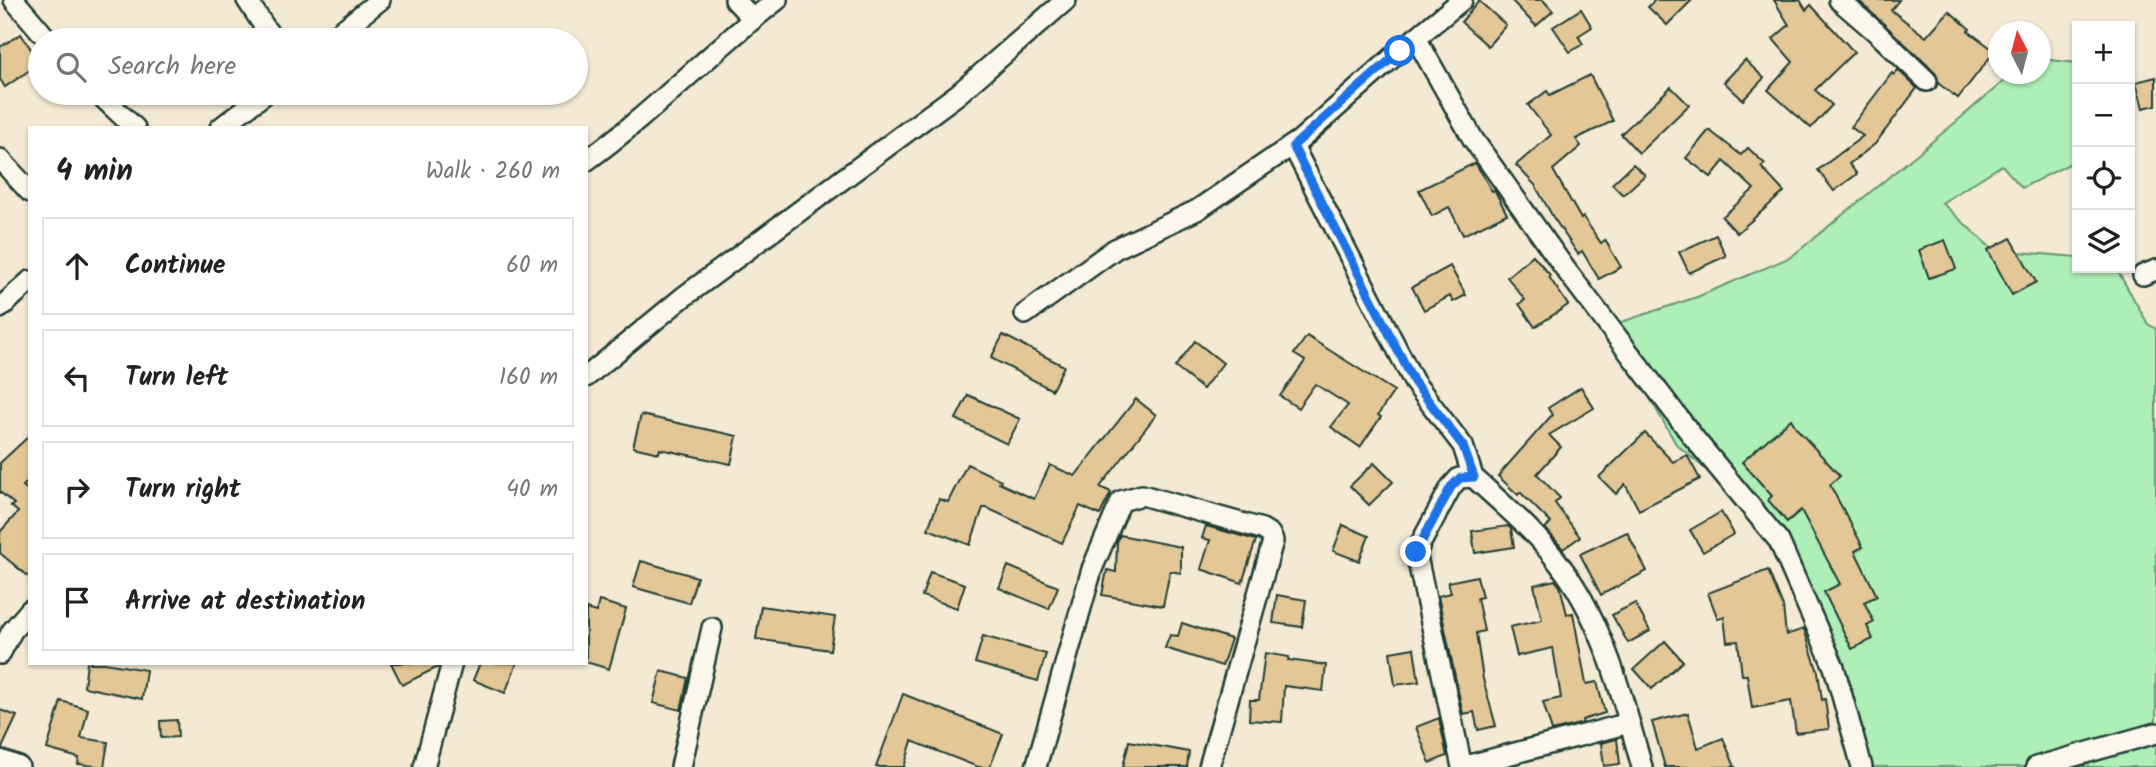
<!DOCTYPE html>
<html lang="en">
<head>
<meta charset="utf-8">
<style>
  :root { --surface:#fff; --page:#f6f6f6; --text:#222; --muted:#767676; --line:#e0e0e0 }
  body { margin:0; font-family:Kalam,sans-serif; background:var(--page); color:var(--text) }
  .controls { position:absolute; right:21px; top:21px; display:grid; overflow:hidden; border-radius:0px; box-shadow:0 2px 5px #0004 }
  .controls button { width:63px; height:63px; display:grid; place-items:center; padding:0; border:0; border-bottom:2px solid var(--line); background:var(--surface); color:var(--text); font:35px sans-serif }
  .compass { position:absolute; left:1988px; top:21px; width:63px; height:63px; border-radius:50%; background:var(--surface); box-shadow:0 2px 5px #0004; rotate:354deg }
  .stop { position:absolute; width:21px; height:21px; margin:-16px; border:5px solid #1a73e8; border-radius:50%; background:#fff }
  .stop.end { background:#1a73e8; border-color:#fff; box-shadow:0 2px 7px #0008 }
  .list { margin:0; padding:0; list-style:none }
  h2 { display:flex; justify-content:space-between; align-items:center; height:91px; margin:0; padding:0 28px; font-size:30px }
  h2 small { font-size:23px; font-weight:400; color:var(--muted) }
  .list li { display:grid; grid-template-columns:46px 1fr auto; gap:21px; align-items:center; box-sizing:border-box; height:98px; margin:0 14px 14px; padding:0 14px; border:2px solid var(--line); border-radius:0px }
  .list b { display:block; font-size:26px; white-space:nowrap }
  .list em { font-size:23px; font-style:normal; color:var(--muted) }
  .icon { flex:none; width:38px; height:38px; fill:none; stroke:currentColor; stroke-width:2; stroke-linecap:round; stroke-linejoin:round }
  .map { position:relative; flex:none; width:2156px; height:767px; overflow:hidden }
  .search { position:absolute; background:var(--surface); box-shadow:0 2px 5px #0004; left:28px; top:28px; width:560px; height:77px; display:flex; align-items:center; gap:18px; box-sizing:border-box; padding:0 24px; border-radius:38px; color:var(--muted); font-size:26px }
  .panel { position:absolute; background:var(--surface); box-shadow:0 2px 5px #0004; left:28px; top:126px; width:560px; height:539px; border-radius:0px }
  .map>svg:first-child { display:block }
</style>
</head>
<body>
<div class="map">
<svg width="2156" height="767" viewBox="0 0 2156 767">
  <rect width="100%" height="100%" fill="#f4e9d2"/>
  <filter id="ink" filterUnits="userSpaceOnUse"><feTurbulence type="fractalNoise" baseFrequency=".0143" numOctaves="2"/><feDisplacementMap in="SourceGraphic" scale="14" xChannelSelector="R" yChannelSelector="G"/><feConvolveMatrix kernelMatrix="1 2 1 2 8 2 1 2 1" color-interpolation-filters="sRGB"/></filter>
  <g filter="url(#ink)">
    <path fill="#aeeeb7" stroke="#669676" stroke-width="2" d="M2041,59L2077,63V160L2022,188L2002,165L1942,203L1993,250L2077,257V268H2116L2148,324L2156,329V767H1854L1784,536L1676,444L1609,326L1697,297L1791,257L1950,127L2012,74H2040Z"/>
    <g fill="#e3c797" stroke="#1f3d34" stroke-width="2">
      <path d="M1511,0H1543L1553,11L1536,26Z"/>
      <path d="M1655,0H1692L1667,25L1648,7Z"/>
      <path d="M1774,0H1800L1806,10L1811,5L1854,52L1815,90L1832,105L1811,128L1768,90L1793,62L1773,39L1789,25Z"/>
      <path d="M1858,0H1899L1891,10L1926,37L1949,11L1970,29L1968,31L1995,51L1958,98L1939,84L1935,72Z"/>
      <path d="M1479,1L1506,25L1488,46L1461,22Z"/>
      <path d="M1581,9L1592,27L1578,36L1583,44L1570,52L1553,27Z"/>
      <path d="M21,34L40,63L5,87L0,79V47Z"/>
      <path d="M1745,60L1764,78L1743,100L1724,82Z"/>
      <path d="M1898,70L1917,88L1875,144L1849,164L1857,174L1834,191L1818,170L1863,136L1851,127L1892,73L1894,75Z"/>
      <path d="M1590,75L1613,121L1576,139L1581,146L1553,170L1581,219L1583,217L1601,243L1605,240L1621,267L1599,279L1582,251L1578,254L1553,217L1535,185L1516,165L1551,135L1528,105L1547,91L1550,95Z"/>
      <path d="M2156,77V105L2143,108L2136,82Z"/>
      <path d="M1671,87L1689,105L1639,153L1621,134Z"/>
      <path d="M1709,130L1741,155L1748,148L1765,164L1761,167L1784,192L1737,233L1722,217L1754,189L1724,161L1711,177L1686,158Z"/>
      <path d="M1475,163L1492,191L1494,190L1496,193L1507,214L1463,235L1449,207L1432,216L1419,190Z"/>
      <path d="M1633,164L1645,175L1623,195L1612,184Z"/>
      <path d="M1716,235L1726,256L1689,273L1679,252Z"/>
      <path d="M2011,238L2036,282L2012,295L1988,250Z"/>
      <path d="M1945,240L1956,269L1929,278L1919,250Z"/>
      <path d="M1533,255L1550,275L1549,277L1568,305L1535,327L1519,304L1525,300L1507,277Z"/>
      <path d="M1450,266L1466,295L1453,302L1450,296L1424,310L1412,287Z"/>
      <path d="M1003,335L1064,366L1052,390L991,358Z"/>
      <path d="M1307,336L1394,391L1378,415L1381,417L1360,447L1331,427L1348,405L1315,384L1298,408L1280,396L1305,361L1294,354Z"/>
      <path d="M1195,341L1223,363L1203,389L1175,367Z"/>
      <path d="M1581,387L1594,408L1549,435L1561,447L1537,474L1560,498L1555,503L1580,537L1563,549L1545,528L1551,523L1520,492L1518,495L1498,476L1552,415L1548,408Z"/>
      <path d="M968,395L1020,419L1007,444L956,419Z"/>
      <path d="M1136,399L1156,415L1100,487L1111,492L1100,515L1080,506L1062,543L987,508H983L970,545L928,529L939,499L948,502L967,464L1001,480L999,483L1034,499L1050,465L1075,476Z"/>
      <path d="M641,415L737,436L731,464L660,449L659,453L633,447Z"/>
      <path d="M1791,419L1797,429L1840,476L1830,485L1863,547L1855,551L1877,596L1864,602L1874,622L1867,626L1873,639L1852,649L1824,592L1840,584L1801,510L1787,522L1768,500L1772,496L1742,462Z"/>
      <path d="M1645,433L1673,462L1687,455L1700,479L1639,510L1625,484L1616,494L1599,477Z"/>
      <path d="M30,435V480L23,486L30,492V578L0,553V532L18,512L11,506L14,504L0,492V463Z"/>
      <path d="M1374,463L1393,482L1369,505L1350,486Z"/>
      <path d="M1721,512L1734,534L1703,552L1690,530Z"/>
      <path d="M1343,525L1369,536L1359,561L1333,551Z"/>
      <path d="M1206,526L1256,540L1242,583L1201,569L1210,540L1202,538Z"/>
      <path d="M1508,526L1511,529L1514,547L1475,553L1472,531Z"/>
      <path d="M1627,532L1647,571L1601,595L1580,554Z"/>
      <path d="M1120,535L1181,547V573L1170,571L1163,606L1102,595L1107,570L1116,572L1117,542Z"/>
      <path d="M641,561L697,577L689,603L633,587Z"/>
      <path d="M1008,566L1058,587L1049,609L999,588Z"/>
      <path d="M1768,570L1783,607L1786,635L1804,629L1818,672L1822,700L1825,699L1829,729L1796,733L1791,701L1752,708L1747,675H1742L1738,641L1727,642L1724,617L1718,619L1708,593Z"/>
      <path d="M930,572L965,584L957,608L922,596Z"/>
      <path d="M1477,576L1482,597L1477,598L1484,631L1476,633L1483,679L1496,726L1478,730L1474,712L1463,714L1438,596L1451,593L1448,582Z"/>
      <path d="M1555,580L1560,586L1567,614L1573,613L1586,684L1597,682L1605,713L1582,720L1583,723L1552,731L1543,702L1561,698L1553,648L1517,656L1510,627L1542,620L1534,585Z"/>
      <path d="M1277,595L1306,600L1302,627L1273,623Z"/>
      <path d="M599,601L626,609L609,669L586,662V609L596,612Z"/>
      <path d="M1635,603L1650,631L1628,643L1612,615Z"/>
      <path d="M761,606L835,617L830,650L756,639Z"/>
      <path d="M1182,623L1231,639L1222,666L1165,648L1170,635L1178,636Z"/>
      <path d="M983,636L1046,654L1038,681L975,663Z"/>
      <path d="M1665,641L1683,661L1652,689L1634,669Z"/>
      <path d="M1414,648L1419,682L1395,685L1390,652Z"/>
      <path d="M1265,653L1289,657L1288,660L1326,665L1323,691L1284,686L1282,722L1249,720L1250,700H1259Z"/>
      <path d="M87,663H105L146,670L142,699L84,687Z"/>
      <path d="M391,663H439L438,667L402,685Z"/>
      <path d="M480,663H517L505,693L473,680Z"/>
      <path d="M661,671L688,678L681,710L653,703Z"/>
      <path d="M903,694L1003,734L990,767H978L912,741L904,767H876Z"/>
      <path d="M61,701L88,709L81,738L108,742L104,767L78,764L79,758L47,749Z"/>
      <path d="M0,710L17,716L2,748H0Z"/>
      <path d="M1688,713L1698,748L1723,738L1735,767H1665L1652,722Z"/>
      <path d="M1439,718L1447,756L1430,763L1416,727Z"/>
      <path d="M177,720L178,737L161,738L160,721Z"/>
      <path d="M1617,739L1620,764L1604,766L1601,743Z"/>
      <path d="M1129,741L1189,752L1187,767H1123Z"/>
    </g>
    <g fill="none" stroke-linecap="round" stroke-linejoin="round">
      <g stroke="#1f3d34" stroke-width="24">
        <g id="minor">
          <path d="M14,0L48,40"/>
          <path d="M247,0L273,40"/>
          <path d="M735,0L753,19"/>
          <path d="M1839,0L1876,32L1927,81"/>
          <path d="M1416,38L1473,139L1566,270L1694,438L1779,541L1834,667L1862,767"/>
          <path d="M330,40L380,0"/>
          <path d="M98,93L135,128"/>
          <path d="M220,128L266,93"/>
          <path d="M1293,146L1414,382L1463,446L1473,477L1459,478L1451,487L1416,552L1462,767L1629,723"/>
          <path d="M0,159L30,192"/>
          <path d="M586,161C654,112 711,51 777,0"/>
          <path d="M2143,275L2156,270"/>
          <path d="M0,308L30,281"/>
          <path d="M1025,314L1115,249L1197,210L1300,140L1400,51L1462,0"/>
          <path d="M586,377L682,298L958,94L1066,0"/>
          <path d="M1473,477C1505,506 1538,534 1563,569C1604,624 1624,702 1642,767"/>
          <path d="M0,654L12,631L30,610"/>
          <path d="M0,760L19,767"/>
          <path d="M424,767L452,663"/>
          <path d="M681,767L712,628"/>
          <path d="M1036,767L1092,569L1121,501L1142,495L1262,529L1270,534L1273,541L1209,767"/>
          <path d="M2036,767L2156,733"/>
        </g>
      </g>
      <use href="#minor" stroke="#fbf7ec" stroke-width="19"/>
    </g>
  </g>
  <g fill="none" stroke-linecap="round" stroke-linejoin="round" filter="url(#ink)">
    <path stroke="#1a73e8" stroke-width="9" d="M1400,51L1293,146L1414,382L1463,446L1474,477L1460,478L1451,487L1416,552"/>
  </g>
</svg>
<div class="controls">
<button>+</button>
<button>−</button>
<button><svg class="icon" aria-label="locate" viewBox="0 0 24 24"><circle cx="12" cy="12" r="6"/><path d="M12 2v4M12 18v4M2 12h4M18 12h4"/></svg></button>
<button><svg class="icon" aria-label="layers" viewBox="0 0 24 24"><path d="M12 4l9 5-9 5-9-5zM3 14l9 5 9-5"/></svg></button>
</div>
<svg class="compass" viewBox="-18 -18 36 36"><path d="M0-13l5 13h-10z" fill="#e53935"/><path d="M0 13l5-13h-10z" fill="#767676"/></svg>
<div class="stop" style="left:1400px;top:51px"></div>
<div class="stop end" style="left:1416px;top:552px"></div>
<div class="search"><svg class="icon" aria-label="search" viewBox="0 0 24 24"><circle cx="10" cy="10" r="6"/><path d="M15 15l6 6"/></svg>Search here</div>
<section class="panel">
<h2>4 min<small>Walk · 260 m</small></h2>
<ul class="list">
<li><svg class="icon" aria-label="ahead" viewBox="0 0 24 24"><path d="M12 20V5M6 11l6-6 6 6"/></svg><div><b>Continue</b></div><em>60 m</em></li>
<li><svg class="icon" aria-label="left" viewBox="0 0 24 24"><path d="M17 20v-9H6M10 6l-5 5 5 5"/></svg><div><b>Turn left</b></div><em>160 m</em></li>
<li><svg class="icon" aria-label="right" viewBox="0 0 24 24"><path d="M7 20v-9h11M14 6l5 5-5 5"/></svg><div><b>Turn right</b></div><em>40 m</em></li>
<li><svg class="icon" aria-label="arrive" viewBox="0 0 24 24"><path d="M6 21V4h12l-3 4 3 4H6"/></svg><div><b>Arrive at destination</b></div></li>
</ul>
</section>
</div>
</body>
</html>
